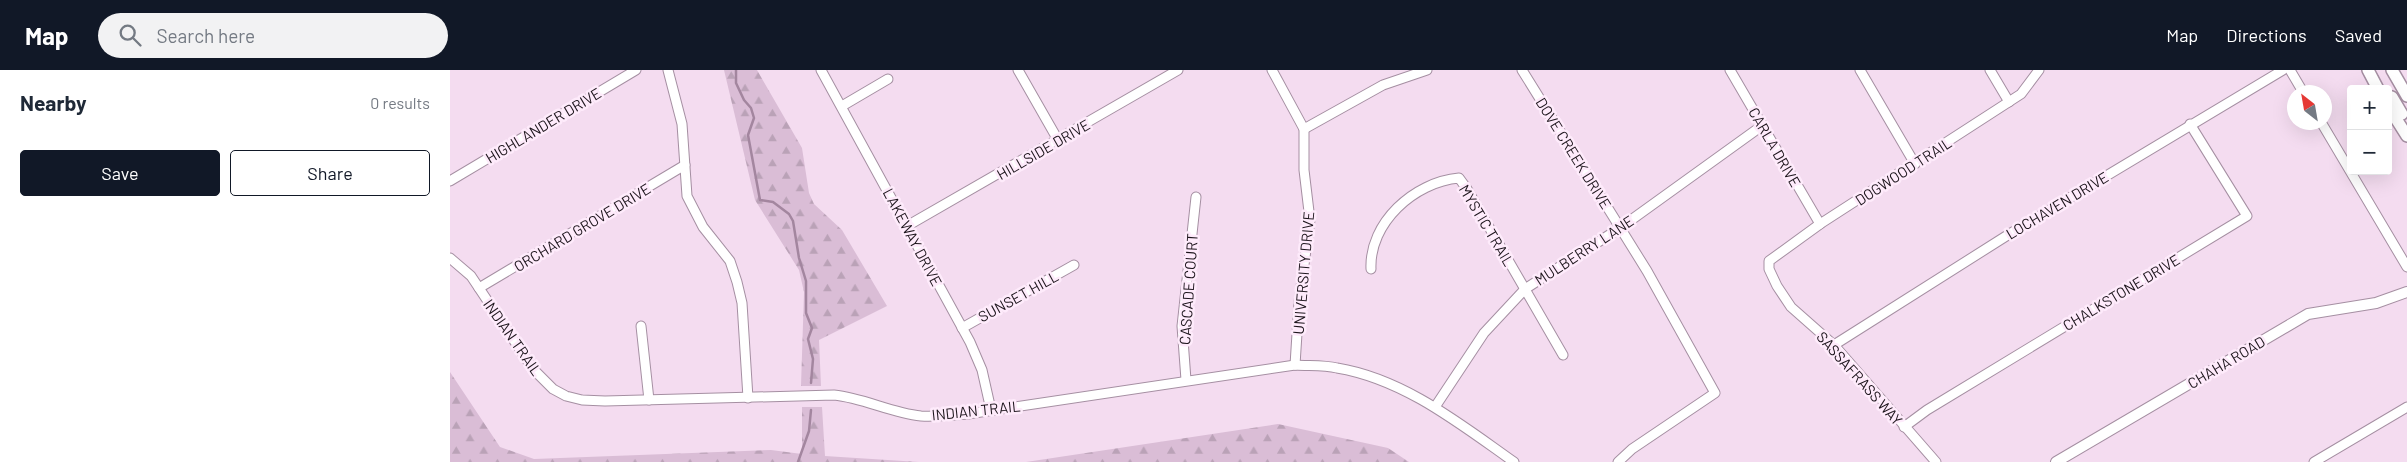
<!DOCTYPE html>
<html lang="en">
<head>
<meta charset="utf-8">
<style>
  :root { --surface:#fff; --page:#f2f2f3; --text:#1f2937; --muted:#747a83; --line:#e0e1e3; --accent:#111827 }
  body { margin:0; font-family:Barlow,sans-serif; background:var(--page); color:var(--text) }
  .controls { position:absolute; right:15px; top:15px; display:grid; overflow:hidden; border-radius:5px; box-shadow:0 5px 20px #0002 }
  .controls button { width:45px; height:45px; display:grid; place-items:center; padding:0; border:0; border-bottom:1px solid var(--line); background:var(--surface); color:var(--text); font:25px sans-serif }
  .compass { position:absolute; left:1837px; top:15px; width:45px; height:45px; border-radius:50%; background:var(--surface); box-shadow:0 5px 20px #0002; rotate:329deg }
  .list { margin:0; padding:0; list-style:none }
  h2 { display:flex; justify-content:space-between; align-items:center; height:65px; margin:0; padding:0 20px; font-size:21px }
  h2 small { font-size:16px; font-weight:400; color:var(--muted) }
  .actions { display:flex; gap:10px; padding:15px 20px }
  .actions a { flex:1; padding:11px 0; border:1px solid var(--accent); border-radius:5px; text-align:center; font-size:18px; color:var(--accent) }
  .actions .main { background:var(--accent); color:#fff }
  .icon { flex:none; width:28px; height:28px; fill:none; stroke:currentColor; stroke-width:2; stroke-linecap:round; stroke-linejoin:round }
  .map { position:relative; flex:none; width:1957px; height:392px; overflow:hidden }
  header { display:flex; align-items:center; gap:30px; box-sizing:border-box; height:70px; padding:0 25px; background:var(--accent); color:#fff }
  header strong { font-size:24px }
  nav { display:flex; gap:28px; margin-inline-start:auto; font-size:18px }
  .search { width:350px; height:45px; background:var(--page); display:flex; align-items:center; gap:12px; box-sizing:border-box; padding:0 18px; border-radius:28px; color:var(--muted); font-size:19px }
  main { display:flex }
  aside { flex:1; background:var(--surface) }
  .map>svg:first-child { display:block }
</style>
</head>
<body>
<header>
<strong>Map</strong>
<div class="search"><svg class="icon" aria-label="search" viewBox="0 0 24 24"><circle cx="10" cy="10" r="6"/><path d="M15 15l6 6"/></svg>Search here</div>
<nav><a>Map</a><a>Directions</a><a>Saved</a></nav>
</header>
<main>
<aside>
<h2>Nearby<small>0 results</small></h2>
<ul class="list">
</ul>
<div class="actions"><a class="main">Save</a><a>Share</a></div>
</aside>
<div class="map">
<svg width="1957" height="392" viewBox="0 0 1957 392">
  <defs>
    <pattern id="forest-firs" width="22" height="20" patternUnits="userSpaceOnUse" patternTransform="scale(1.25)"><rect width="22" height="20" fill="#dabdd6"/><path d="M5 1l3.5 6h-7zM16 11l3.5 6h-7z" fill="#baa2b7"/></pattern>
  </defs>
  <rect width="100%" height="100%" fill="#f4dcf0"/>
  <g fill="url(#forest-firs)">
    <path d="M274,0H307L352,78L359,123L364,134L392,160L437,236L369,270L371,316H351L354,222L349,200L305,130Z"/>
    <path d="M0,302L50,377L84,389L321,380L352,384V337H372L375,386L469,392H0Z"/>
    <path d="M828,354L938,378L959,392H576Z"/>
  </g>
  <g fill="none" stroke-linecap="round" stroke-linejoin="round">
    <g stroke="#a3869f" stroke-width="2.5">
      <path d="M286,0V13L294,30L301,38L304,48L298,65L310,130L323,132L339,144L343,151L349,188L356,211V243L362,258L358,269L363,289L361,313"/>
      <path d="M348,392L359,361L361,340"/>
    </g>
    <g stroke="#a58fa2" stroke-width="11">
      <g id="minor">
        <path d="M218,0L232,54L237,126L253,157L280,191L287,212L292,233L298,328"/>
        <path d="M371,0L520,272L532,300L541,340"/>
        <path d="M568,0L608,70"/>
        <path d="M822,0L854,59V100L860,150L849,232L845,295"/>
        <path d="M1072,0L1197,201L1265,323L1182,379L1168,392"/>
        <path d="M1280,0L1370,154"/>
        <path d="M1410,0L1465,94"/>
        <path d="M1540,0L1559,32"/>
        <path d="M1840,0L1853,22"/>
        <path d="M392,36L438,9"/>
        <path d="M1871,52L1957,197"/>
        <path d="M854,59L933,15L977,0"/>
        <path d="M0,111L186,0"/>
        <path d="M457,156L728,0"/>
        <path d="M0,188L21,206L83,299L103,319L116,326L132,330L155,331L384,325C414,328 441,343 471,346C486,347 503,345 518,344L845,295C859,296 874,295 887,298C954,309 1010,354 1064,392"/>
        <path d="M921,199C919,153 964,112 1009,108L1017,119L1113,285"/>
        <path d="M29,218L235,95"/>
        <path d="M191,256L199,330"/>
        <path d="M512,258L624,195"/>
        <path d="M1384,275L1561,163L1833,0"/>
        <path d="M736,310L732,256L746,127"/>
        <path d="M985,337L1034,263L1075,219L1170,158L1313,55"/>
        <path d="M1454,357L1477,340L1797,146L1740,54"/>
        <path d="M1486,392L1384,275L1341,237L1327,216L1319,199V191L1370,154L1571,24L1589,0"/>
        <path d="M1864,392L1957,337"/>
      </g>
    </g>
    <g stroke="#a58fa2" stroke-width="12">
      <path id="tertiary" d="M1606,392L1858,244L1926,233L1957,222"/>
    </g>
    <g stroke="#a58fa2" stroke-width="14">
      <g id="secondary">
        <path d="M1918,0L1928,19"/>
        <path d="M1942,0L1957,26"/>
        <path d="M1938,26L1942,27L1952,44"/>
        <path d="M1938,36L1957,66"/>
      </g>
    </g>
    <use href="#minor" stroke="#fff" stroke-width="9"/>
    <use href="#tertiary" stroke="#fff" stroke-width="10"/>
    <use href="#secondary" stroke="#fff" stroke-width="11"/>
  </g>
  <g text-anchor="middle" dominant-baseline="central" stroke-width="5" stroke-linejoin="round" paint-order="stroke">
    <g font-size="15" fill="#1c141b" stroke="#feebfb">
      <text transform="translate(93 55) rotate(-31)">HIGHLANDER DRIVE</text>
      <text transform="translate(1325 77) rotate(60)">CARLA DRIVE</text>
      <text transform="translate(593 79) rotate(-30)">HILLSIDE DRIVE</text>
      <text transform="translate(1124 83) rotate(58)">DOVE CREEK DRIVE</text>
      <text transform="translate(1453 101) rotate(-33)">DOGWOOD TRAIL</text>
      <text transform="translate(1607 135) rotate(-31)">LOCHAVEN DRIVE</text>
      <text transform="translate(1037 155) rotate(59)">MYSTIC TRAIL</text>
      <text transform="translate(132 157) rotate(-31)">ORCHARD GROVE DRIVE</text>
      <text transform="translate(463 167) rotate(62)">LAKEWAY DRIVE</text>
      <text transform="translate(1134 180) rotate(-33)">MULBERRY LANE</text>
      <text transform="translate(853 203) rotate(-85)">UNIVERSITY DRIVE</text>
      <text transform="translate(738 219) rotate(-86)">CASCADE COURT</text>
      <text transform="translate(1671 222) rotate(-31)">CHALKSTONE DRIVE</text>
      <text transform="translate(568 226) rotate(-29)">SUNSET HILL</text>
      <text transform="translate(63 267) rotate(55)">INDIAN TRAIL</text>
      <text transform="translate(1776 292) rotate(-31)">CHAHA ROAD</text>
      <text transform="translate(1410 308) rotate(48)">SASSAFRASS WAY</text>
      <text transform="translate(526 340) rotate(-6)">INDIAN TRAIL</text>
    </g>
  </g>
</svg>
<div class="controls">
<button>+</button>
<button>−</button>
</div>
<svg class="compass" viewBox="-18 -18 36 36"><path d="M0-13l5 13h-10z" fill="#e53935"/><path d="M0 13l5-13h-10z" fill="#747a83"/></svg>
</div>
</main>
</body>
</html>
